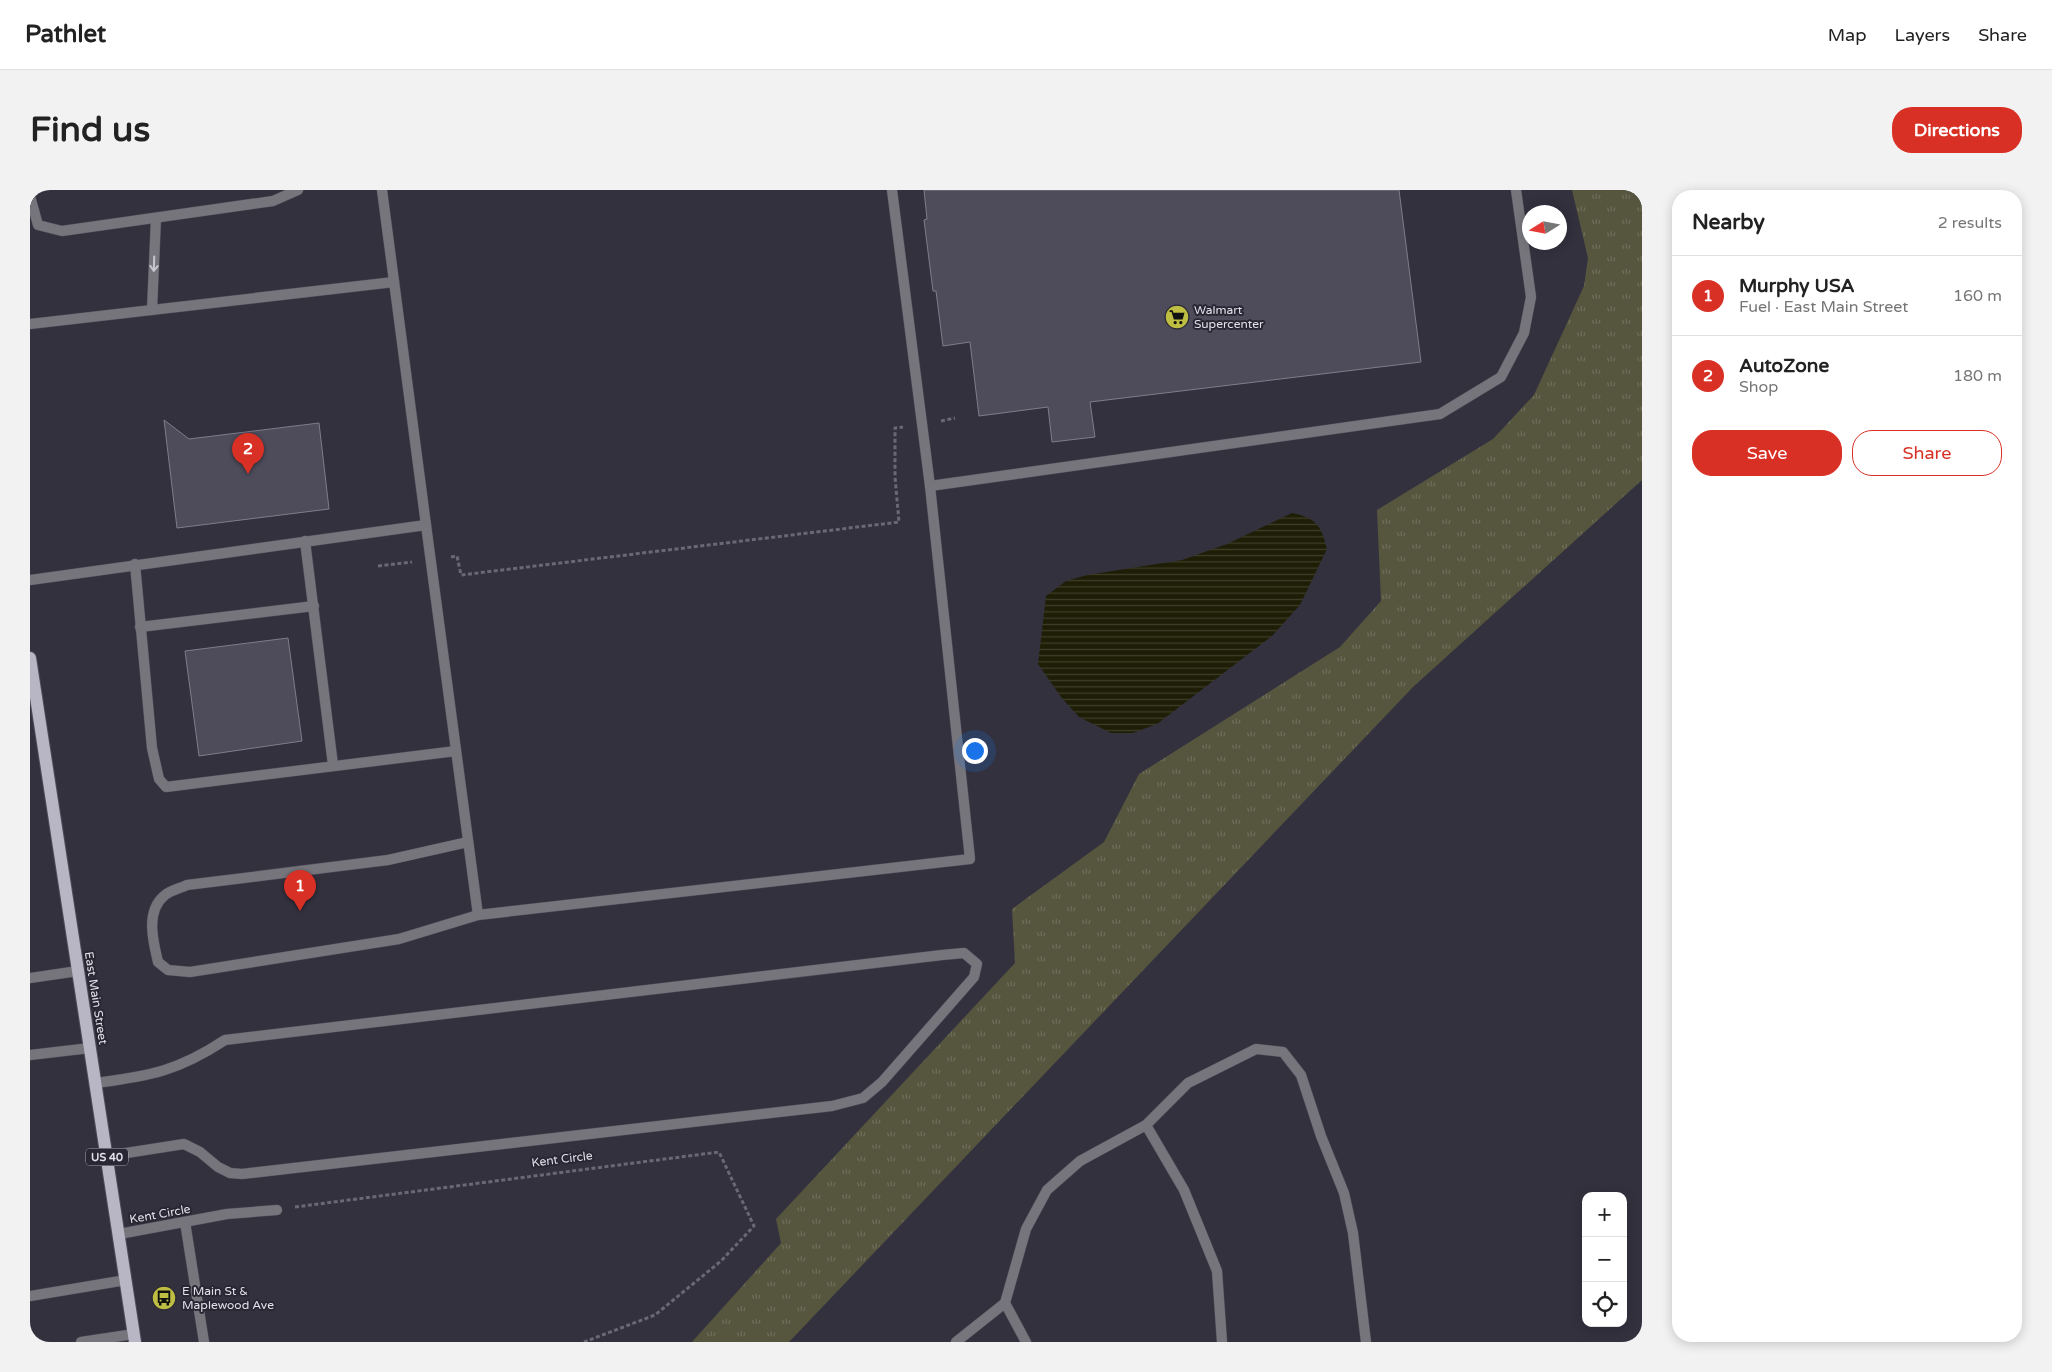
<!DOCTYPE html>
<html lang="en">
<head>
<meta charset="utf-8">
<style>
  :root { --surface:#fff; --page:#f2f2f2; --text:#222; --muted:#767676; --line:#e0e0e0; --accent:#d93025 }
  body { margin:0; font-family:"Varela Round",sans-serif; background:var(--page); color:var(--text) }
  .controls { position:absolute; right:15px; bottom:15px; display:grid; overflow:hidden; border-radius:10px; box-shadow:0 2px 12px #0003 }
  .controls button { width:45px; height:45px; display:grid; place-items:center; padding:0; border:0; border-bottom:1px solid var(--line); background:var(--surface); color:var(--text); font:25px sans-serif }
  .compass { position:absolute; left:1492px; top:15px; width:45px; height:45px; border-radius:50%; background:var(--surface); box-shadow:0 2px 12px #0003; rotate:259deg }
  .you { position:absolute; left:944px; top:560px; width:18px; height:18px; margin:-12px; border:4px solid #fff; border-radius:50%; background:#1a73e8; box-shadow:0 0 0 8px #1a73e833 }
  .badge { display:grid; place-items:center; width:32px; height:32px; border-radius:50%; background:var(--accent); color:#fff; font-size:16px; font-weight:700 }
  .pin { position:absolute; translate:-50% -41px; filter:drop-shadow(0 1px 2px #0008) }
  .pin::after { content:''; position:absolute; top:26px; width:18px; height:15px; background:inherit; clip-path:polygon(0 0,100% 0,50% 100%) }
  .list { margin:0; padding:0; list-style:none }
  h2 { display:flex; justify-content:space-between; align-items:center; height:65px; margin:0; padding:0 20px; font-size:21px }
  h2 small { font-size:16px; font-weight:400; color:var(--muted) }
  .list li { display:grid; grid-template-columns:32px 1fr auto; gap:15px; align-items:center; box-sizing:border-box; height:80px; padding:0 20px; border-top:1px solid var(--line) }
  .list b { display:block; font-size:19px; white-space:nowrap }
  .list p { margin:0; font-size:16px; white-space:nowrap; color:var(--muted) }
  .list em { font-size:16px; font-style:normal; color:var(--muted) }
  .actions { display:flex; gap:10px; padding:15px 20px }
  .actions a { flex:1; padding:11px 0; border:1px solid var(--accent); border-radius:20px; text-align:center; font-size:18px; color:var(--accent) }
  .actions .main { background:var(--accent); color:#fff }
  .icon { flex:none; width:28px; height:28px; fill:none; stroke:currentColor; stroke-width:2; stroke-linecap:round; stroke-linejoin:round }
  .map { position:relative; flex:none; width:1612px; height:1152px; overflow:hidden; border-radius:20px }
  header { display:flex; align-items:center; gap:30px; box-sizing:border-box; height:70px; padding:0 25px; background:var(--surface); border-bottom:1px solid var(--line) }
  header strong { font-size:24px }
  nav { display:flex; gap:28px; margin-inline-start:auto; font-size:18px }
  .intro { display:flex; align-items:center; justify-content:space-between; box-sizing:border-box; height:120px; padding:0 30px }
  h1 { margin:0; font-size:35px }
  .button { padding:12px 22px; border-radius:20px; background:var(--accent); color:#fff; font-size:18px; font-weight:700 }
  main { display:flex; gap:30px; padding:0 30px }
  aside { flex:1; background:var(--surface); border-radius:20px; box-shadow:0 2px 12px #0003 }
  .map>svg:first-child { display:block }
</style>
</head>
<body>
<header>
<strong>Pathlet</strong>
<nav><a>Map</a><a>Layers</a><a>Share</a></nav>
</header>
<div class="intro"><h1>Find us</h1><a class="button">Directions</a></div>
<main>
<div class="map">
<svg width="1612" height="1152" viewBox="0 0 1612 1152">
  <defs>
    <pattern id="grass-tufts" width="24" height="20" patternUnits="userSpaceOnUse" patternTransform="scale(1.25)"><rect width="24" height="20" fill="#56563e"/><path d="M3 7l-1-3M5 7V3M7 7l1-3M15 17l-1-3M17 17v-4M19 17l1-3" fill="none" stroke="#6e6e5a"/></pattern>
    <pattern id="water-rules" width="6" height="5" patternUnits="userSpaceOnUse" patternTransform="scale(1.25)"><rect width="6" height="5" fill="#1e1e06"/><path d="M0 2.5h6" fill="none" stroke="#3e3e2a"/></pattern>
  </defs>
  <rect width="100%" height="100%" fill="#33313e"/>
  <path fill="url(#grass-tufts)" d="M1542,0H1612V290L1383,497L759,1152H662L751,1053L746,1029L985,773L982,719L1074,652L1109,584L1310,457L1351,411L1347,320L1463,249L1504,205L1554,96L1558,68Z"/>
  <path fill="url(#water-rules)" d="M1262,323C1287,328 1291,336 1297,359L1270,415L1242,446L1127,534L1103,543H1081L1049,527L1031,507L1008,474L1016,406L1036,391L1057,385L1152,370L1197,354Z"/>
  <g fill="#4e4c5b" stroke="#7f7d8c">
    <path d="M894,0H1369L1391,172L1060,212L1065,247L1022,252L1018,217L949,226L940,152L913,156L906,101H903L894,30L897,29Z"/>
    <path d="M134,230L159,249L289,233L299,319L147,338Z"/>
    <path d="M258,448L272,551L169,566L155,461Z"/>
  </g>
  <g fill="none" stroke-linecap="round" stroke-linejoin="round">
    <g stroke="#4f4d5a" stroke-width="11">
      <g id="service">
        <path d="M352,0L396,335"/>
        <path d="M862,0L900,296"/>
        <path d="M0,6L8,35L32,41L243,11L268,0"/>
        <path d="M122,120L126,28"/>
        <path d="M0,134L364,92"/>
        <path d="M275,351L303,575"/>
        <path d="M105,374L122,558L129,589L136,597L426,561"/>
        <path d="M0,390L396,335L448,725L940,669L900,296L1410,224L1471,187L1494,143L1501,107L1486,0"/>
        <path d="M110,437L284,416"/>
        <path d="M438,652L358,670L157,695C151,698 141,700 135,705C115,721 123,751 128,772L138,780L160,782L369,749L448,725"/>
        <path d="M0,788L48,781"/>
        <path d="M0,865L60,858"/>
        <path d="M66,893C120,886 148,881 195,850L912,765L934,763L947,774L944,787L852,892L833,908L802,916L212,984L200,983L188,977L170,962L154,954L77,966"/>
        <path d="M1116,935L1154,1000L1187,1081L1192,1152"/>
        <path d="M155,1032L174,1152"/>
        <path d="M89,1044L197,1024L247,1020"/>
        <path d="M0,1106L96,1090"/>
        <path d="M975,1113L996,1152"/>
        <path d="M51,1152L104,1144"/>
        <path d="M926,1152L975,1113L996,1039L1017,1000L1050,971L1116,935L1158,893L1226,859L1253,862L1271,885L1291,946L1314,1003L1323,1043L1336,1152"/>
      </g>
    </g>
    <g stroke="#4f4d5a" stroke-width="14">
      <path id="primary" d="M0,468L105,1152"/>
    </g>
    <g stroke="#696873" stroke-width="3" stroke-dasharray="4 2.5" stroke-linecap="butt">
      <path d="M911,231L925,228"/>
      <path d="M421,367L427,366L431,385L869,332L865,287V238L873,237"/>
      <path d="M348,376L382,372"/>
      <path d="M265,1017L689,962L724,1036L691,1071L625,1125L554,1152"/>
    </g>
    <use href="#service" stroke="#76757c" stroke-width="10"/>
    <use href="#primary" stroke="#b8b6c4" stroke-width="12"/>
  </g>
  <defs><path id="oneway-shaft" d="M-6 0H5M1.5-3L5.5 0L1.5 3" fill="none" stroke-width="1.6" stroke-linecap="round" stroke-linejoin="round" transform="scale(1.25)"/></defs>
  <use stroke="#c7c6ce" href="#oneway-shaft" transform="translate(124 74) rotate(92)"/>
  <defs>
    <g id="supermarket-disc" transform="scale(1.25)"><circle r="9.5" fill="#bebe42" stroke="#292734"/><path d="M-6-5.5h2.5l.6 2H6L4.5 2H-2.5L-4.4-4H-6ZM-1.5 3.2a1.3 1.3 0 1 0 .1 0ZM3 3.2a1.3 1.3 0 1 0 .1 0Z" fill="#111"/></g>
    <g id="bus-disc" transform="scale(1.25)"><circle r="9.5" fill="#bebe42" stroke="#292734"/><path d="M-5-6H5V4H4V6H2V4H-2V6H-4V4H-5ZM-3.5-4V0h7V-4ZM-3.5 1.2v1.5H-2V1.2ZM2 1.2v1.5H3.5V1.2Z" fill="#111"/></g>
  </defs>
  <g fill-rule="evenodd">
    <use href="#supermarket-disc" x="1147" y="127"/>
    <use href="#bus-disc" x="134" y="1108"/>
  </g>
  <g text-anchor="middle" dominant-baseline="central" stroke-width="4" stroke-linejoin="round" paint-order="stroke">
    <rect fill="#292734" stroke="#aaa9b3" stroke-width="1" x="56" y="958.5" width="42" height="17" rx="4"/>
    <g font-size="11" font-weight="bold" fill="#e2e1ea">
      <text x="77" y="967">US 40</text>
    </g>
    <g font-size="12" fill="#e2e1ea" stroke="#292734" text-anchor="start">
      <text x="1164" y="120">Walmart<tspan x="1164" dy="14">Supercenter</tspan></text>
      <text x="152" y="1101">E Main St &amp;<tspan x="152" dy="14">Maplewood Ave</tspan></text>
    </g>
    <g font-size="12" fill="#e2e1ea" stroke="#292734">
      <text transform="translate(66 808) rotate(81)">East Main Street</text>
      <text transform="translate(532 969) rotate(-7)">Kent Circle</text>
      <text transform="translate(130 1024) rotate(-10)">Kent Circle</text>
    </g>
  </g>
</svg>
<div class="controls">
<button>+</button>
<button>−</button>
<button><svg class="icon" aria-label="locate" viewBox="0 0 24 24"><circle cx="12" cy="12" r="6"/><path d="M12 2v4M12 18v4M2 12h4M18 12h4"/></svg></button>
</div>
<svg class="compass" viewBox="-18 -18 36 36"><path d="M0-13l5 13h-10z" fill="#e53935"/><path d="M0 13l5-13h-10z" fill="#767676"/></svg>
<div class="you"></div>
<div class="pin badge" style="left:270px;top:721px">1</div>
<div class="pin badge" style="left:218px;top:284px">2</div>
</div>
<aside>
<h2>Nearby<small>2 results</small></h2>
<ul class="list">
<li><span class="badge">1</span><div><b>Murphy USA</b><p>Fuel · East Main Street</p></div><em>160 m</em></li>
<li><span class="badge">2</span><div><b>AutoZone</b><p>Shop</p></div><em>180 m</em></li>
</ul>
<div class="actions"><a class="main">Save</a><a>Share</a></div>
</aside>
</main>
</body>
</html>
